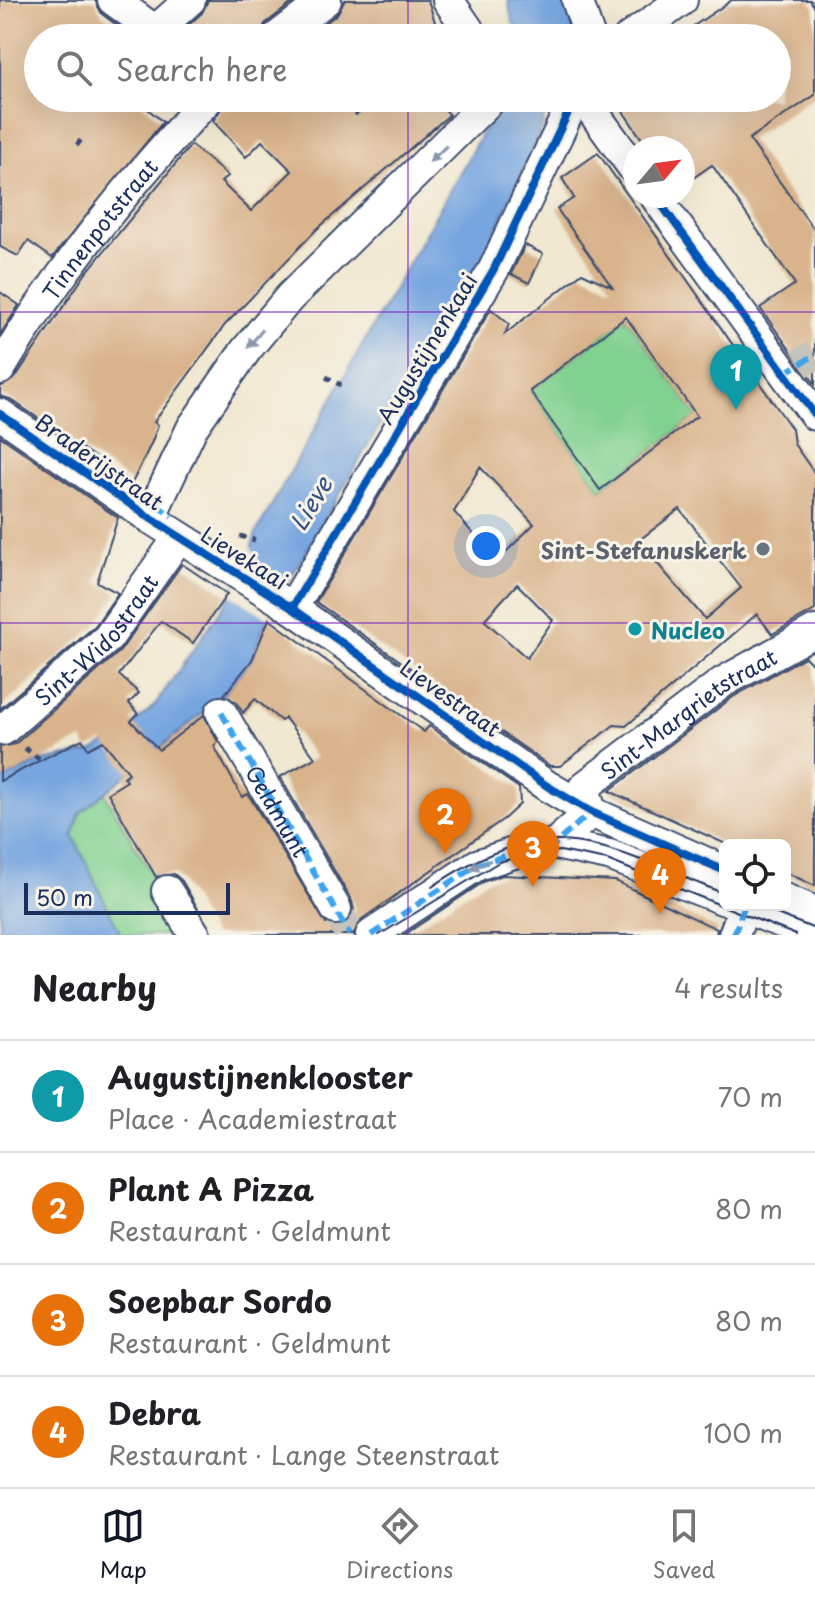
<!DOCTYPE html>
<html lang="en">
<head>
<meta charset="utf-8">
<style>
  :root { --surface:#fff; --page:#f6f6f6; --text:#202124; --muted:#757577; --line:#e0e0e0; --accent:#111827 }
  body { margin:0; font-family:"Playpen Sans",sans-serif; background:var(--page); color:var(--text) }
  .controls { position:absolute; right:24px; bottom:24px; display:grid; overflow:hidden; border-radius:12px; box-shadow:0 8px 32px #0002 }
  .controls button { width:72px; height:72px; display:grid; place-items:center; padding:0; border:0; border-bottom:2px solid var(--line); background:var(--surface); color:var(--text); font:40px sans-serif }
  .compass { position:absolute; left:623px; top:136px; width:72px; height:72px; border-radius:50%; background:var(--surface); box-shadow:0 8px 32px #0002; rotate:61deg }
  .scale { position:absolute; left:24px; bottom:20px; width:206px; box-sizing:border-box; padding-left:8px; border:4px solid #1b2f5e; border-top:0; font-size:22px; line-height:28px; white-space:nowrap; color:#1b2f5e; -webkit-text-stroke:6px #f7f3e8; paint-order:stroke }
  .you { position:absolute; left:486px; top:546px; width:28px; height:28px; margin:-20px; border:6px solid #fff; border-radius:50%; background:#1a73e8; box-shadow:0 0 0 12px #1a73e833 }
  .badge { display:grid; place-items:center; width:52px; height:52px; border-radius:50%; background:var(--accent); color:#fff; font-size:26px; font-weight:700 }
  .pin { position:absolute; translate:-50% -66px; filter:drop-shadow(0 2px 4px #0008) }
  .pin::after { content:''; position:absolute; top:42px; width:28px; height:24px; background:inherit; clip-path:polygon(0 0,100% 0,50% 100%) }
  .list { margin:0; padding:0; list-style:none }
  h2 { display:flex; justify-content:space-between; align-items:center; height:104px; margin:0; padding:0 32px; font-size:34px }
  h2 small { font-size:26px; font-weight:400; color:var(--muted) }
  .list li { display:grid; grid-template-columns:52px 1fr auto; gap:24px; align-items:center; box-sizing:border-box; height:112px; padding:0 32px; border-top:2px solid var(--line) }
  .list b { display:block; font-size:30px; white-space:nowrap }
  .list p { margin:0; font-size:26px; white-space:nowrap; color:var(--muted) }
  .list em { font-size:26px; font-style:normal; color:var(--muted) }
  .icon { flex:none; width:44px; height:44px; fill:none; stroke:currentColor; stroke-width:2; stroke-linecap:round; stroke-linejoin:round }
  .map { position:relative; flex:none; width:815px; height:935px; overflow:hidden }
  .search { position:absolute; background:var(--surface); box-shadow:0 8px 32px #0002; left:24px; right:24px; top:24px; height:88px; display:flex; align-items:center; gap:20px; box-sizing:border-box; padding:0 28px; border-radius:44px; color:var(--muted); font-size:30px }
  .sheet { height:552px; background:var(--surface) }
  nav { display:flex; justify-content:space-around; align-items:center; box-sizing:border-box; height:112px; border-top:2px solid var(--line); background:var(--surface); font-size:22px; color:var(--muted) }
  nav a { display:grid; justify-items:center; gap:4px }
  nav .on { color:var(--accent) }
  .map>svg:first-child { display:block }
</style>
</head>
<body>
<div class="map">
<svg width="815" height="935" viewBox="0 0 815 935">
  <rect width="100%" height="100%" fill="#f7f3e8"/>
  <filter id="ink" filterUnits="userSpaceOnUse"><feTurbulence type="fractalNoise" baseFrequency=".0125" numOctaves="2"/><feDisplacementMap in="SourceGraphic" scale="16" xChannelSelector="R" yChannelSelector="G"/><feConvolveMatrix kernelMatrix="1 2 1 2 8 2 1 2 1" color-interpolation-filters="sRGB"/></filter>
  <filter id="wash" filterUnits="userSpaceOnUse"><feTurbulence type="fractalNoise" baseFrequency=".006" numOctaves="4" result="noise"/><feDisplacementMap in="SourceGraphic" scale="32" xChannelSelector="R" yChannelSelector="G"/><feGaussianBlur stdDeviation="1.8" result="paint"/><feColorMatrix in="noise" values="0 0 0 0 0 0 0 0 0 0 0 0 0 0 0 0 0 1.4 0 .05"/><feComposite in="paint" operator="in"/></filter>
  <g filter="url(#wash)">
    <rect width="100%" height="100%" fill="#f1e8d1"/>
    <g fill="#81d191" stroke="#4e8078" stroke-width="2">
      <path d="M626,317L697,416L600,490L530,391Z"/>
      <path d="M104,792L187,935H121L73,836L81,812Z"/>
    </g>
    <g fill="#76a5e0" stroke="#486a9f" stroke-width="2">
      <path d="M508,0H566L575,34L566,38H519V28L512,22Z"/>
      <path d="M515,98H544L543,126L480,268L401,388L266,621L252,660L219,700L80,813L73,836L121,935H19L12,927L7,933H0V781L42,761L93,751L129,728L154,706L231,595L246,565L256,533L489,121Z"/>
    </g>
    <path fill="#f1e8d1" d="M251,546L259,565L283,580H290L268,618L231,595L246,565Z"/>
    <g id="blocks">
      <g fill="#d9b38c" fill-rule="evenodd">
        <path d="M0,0H95L102,14L134,38H38V98H135L163,122L52,258L28,241L18,256L0,247Z"/>
        <path d="M208,0H296L265,24L258,38H183L182,31L202,13Z"/>
        <path d="M345,0H428L440,38H306L337,14Z"/>
        <path d="M732,0H810L815,8V95L749,139L815,231V384L760,308L795,284L712,165L683,185V148H648L614,98H777V38H676Z"/>
        <path d="M228,98H339L356,115L377,98H438L449,115L316,230L225,325L154,422L158,425L151,444L132,483L10,399L0,396V387L15,378L86,273L191,145L228,176L221,182L251,211L292,171L262,141L246,157L213,121Z"/>
        <path d="M598,153L792,429L794,444L815,474V610L772,634L757,614L626,726L614,725L560,766H550L316,602L491,309L509,324L505,334L582,273L612,287L557,209L574,198L562,178ZM626,317L697,416L600,490L530,391ZM480,467L534,524L497,561L454,512ZM680,509L741,588L705,619L638,541ZM517,584L553,620L527,658L484,620Z"/>
        <path d="M525,245L543,254L529,283L511,274Z"/>
        <path d="M0,292L19,305L0,335Z"/>
        <path d="M0,436L118,518L97,582L118,593L95,626L0,709Z"/>
        <path d="M182,564L227,594L193,643L161,621L119,675L139,693L129,703L138,714L131,721L159,750L204,715L218,742L214,746L242,797L248,794L326,924H346L354,910L352,901L280,777L315,758L285,718L281,721L255,699L243,713L236,702L224,695L252,660L269,619L424,732L429,726L519,788L520,804L505,818L361,920L353,935H213L182,881L174,874L156,877L108,793L127,781L124,777L129,773L103,741L88,749L82,739L0,781V747L15,744L120,651Z"/>
        <path d="M805,657L815,667V886L785,872V845H728L609,791L733,697Z"/>
        <path d="M503,875L615,881L717,929L716,935H404L485,881Z"/>
      </g>
    </g>
  </g>
  <g filter="url(#ink)">
    <use href="#blocks" fill-opacity="0" stroke="#3b4b6f" stroke-width="2"/>
    <g fill="none" stroke-linecap="round" stroke-linejoin="round">
      <g stroke="#c6c3ba" stroke-width="30" stroke-dasharray="30 15" stroke-linecap="butt">
        <path d="M799,364L815,355"/>
        <path d="M336,909L348,931"/>
      </g>
      <g stroke="#3b4b6f" stroke-width="34">
        <g id="minor">
          <path d="M113,0L165,38"/>
          <path d="M448,0L474,38"/>
          <path d="M577,0L590,38"/>
          <path d="M155,31L190,0"/>
          <path d="M276,38L326,0"/>
          <path d="M629,38L682,0"/>
          <path d="M583,98L635,170"/>
          <path d="M655,196L815,415"/>
          <path id="s1" d="M0,369C58,271 131,181 209,98"/>
          <path d="M0,414L150,518L292,608L547,786L591,812L725,871"/>
          <path d="M150,518L192,428L246,350L290,297L492,98"/>
          <path d="M292,608L494,269L575,98"/>
          <path id="s2" d="M221,712L336,909"/>
          <path id="s3" d="M0,728L3,730L108,638L179,537"/>
          <path id="s4" d="M591,812L584,787L723,682L815,631"/>
          <path d="M555,844L609,855L725,900"/>
          <path d="M167,891L195,935"/>
          <path d="M785,899L815,912"/>
          <path d="M737,905L813,935"/>
          <path d="M371,935L477,865L532,847L555,844L591,812"/>
          <path d="M734,935L744,907"/>
        </g>
      </g>
      <g stroke="#3b4b6f" stroke-width="5" stroke-dasharray="6 6" stroke-linecap="butt">
        <path d="M815,0V1"/>
        <path d="M77,145L84,136"/>
        <path d="M326,377L341,385"/>
        <path d="M240,536L255,540"/>
        <path d="M25,748L42,761"/>
      </g>
      <use href="#minor" stroke="#fff" stroke-width="30"/>
      <g stroke="#1b2f5e" stroke-width="2">
        <path d="M432,887C550,806 606,847 725,894"/>
        <path d="M754,905L815,929"/>
        <path d="M379,935L499,862L533,853L560,851L607,860L796,935"/>
      </g>
      <g stroke="#3da3ed" stroke-width="6" stroke-dasharray="12 6" stroke-linecap="butt">
        <path d="M785,373L815,355"/>
        <path d="M156,505L172,516"/>
        <path d="M221,712L350,935"/>
        <path d="M371,935L477,865L532,847L555,844L591,812"/>
        <path d="M734,935L744,907"/>
      </g>
      <g stroke="#f7f3e8" stroke-width="13">
        <g id="cycleway">
          <path d="M655,196L815,415"/>
          <path d="M0,414L150,518L292,608L547,786L591,812L725,871"/>
          <path d="M292,608L494,269L575,98"/>
        </g>
      </g>
      <use href="#cycleway" stroke="#0057b8" stroke-width="8"/>
    </g>
    <defs><path id="oneway-solid" d="M-6-.8H1V-3.2L6.5 0L1 3.2V.8H-6Z" transform="scale(2)"/></defs>
    <g fill="#8d97ae">
      <use href="#oneway-solid" transform="translate(438 154) rotate(136)"/>
      <use href="#oneway-solid" transform="translate(255 339) rotate(130)"/>
      <use href="#oneway-solid" transform="translate(480 865) rotate(156)"/>
    </g>
  </g>
  <path fill="none" stroke="#7b2cbf" stroke-width="2" stroke-opacity="0.55" d="M408,0V38M408,98V935M0,312H815M0,623H815"/>
  <circle fill="#6b7280" stroke="#f7f3e8" stroke-width="3" cx="763" cy="549" r="8"/>
  <circle fill="#0f9aa8" stroke="#f7f3e8" stroke-width="3" cx="635" cy="629" r="8"/>
  <g text-anchor="middle" dominant-baseline="central" stroke-width="6" stroke-linejoin="round" paint-order="stroke">
    <g font-size="22" fill="#1b2f5e" stroke="#f7f3e8">
      <text stroke="none"><textPath href="#s1" startOffset="172">Tinnenpotstraat</textPath></text>
      <text transform="translate(426 348) rotate(-59)">Augustijnenkaai</text>
      <text transform="translate(100 461) rotate(35)">Braderijstraat</text>
      <text transform="translate(245 557) rotate(32)">Lievekaai</text>
      <text stroke="none"><textPath href="#s3" startOffset="134">Sint-Widostraat</textPath></text>
      <text transform="translate(451 697) rotate(35)">Lievestraat</text>
      <text stroke="none"><textPath href="#s4" startOffset="154">Sint-Margrietstraat</textPath></text>
      <text stroke="none"><textPath href="#s2" startOffset="114">Geldmunt</textPath></text>
    </g>
    <g font-size="22" font-weight="bold" fill="#5b616d" stroke="#f7f3e8" text-anchor="end">
      <text x="747" y="549">Sint-Stefanuskerk</text>
    </g>
    <g font-size="22" font-weight="bold" fill="#0d838f" stroke="#f7f3e8" text-anchor="start">
      <text x="651" y="629">Nucleo</text>
    </g>
    <g font-size="24" font-style="italic" fill="#365285" stroke="#f7f3e8">
      <text transform="translate(310 503) rotate(-59)">Lieve</text>
    </g>
  </g>
</svg>
<div class="controls">
<button><svg class="icon" aria-label="locate" viewBox="0 0 24 24"><circle cx="12" cy="12" r="6"/><path d="M12 2v4M12 18v4M2 12h4M18 12h4"/></svg></button>
</div>
<svg class="compass" viewBox="-18 -18 36 36"><path d="M0-13l5 13h-10z" fill="#e53935"/><path d="M0 13l5-13h-10z" fill="#757577"/></svg>
<div class="scale">50 m</div>
<div class="you"></div>
<div class="pin badge" style="left:736px;top:410px;background:#0f9aa8">1</div>
<div class="pin badge" style="left:445px;top:854px;background:#e8710a">2</div>
<div class="pin badge" style="left:533px;top:887px;background:#e8710a">3</div>
<div class="pin badge" style="left:660px;top:914px;background:#e8710a">4</div>
<div class="search"><svg class="icon" aria-label="search" viewBox="0 0 24 24"><circle cx="10" cy="10" r="6"/><path d="M15 15l6 6"/></svg>Search here</div>
</div>
<section class="sheet">
<h2>Nearby<small>4 results</small></h2>
<ul class="list">
<li><span class="badge" style="background:#0f9aa8">1</span><div><b>Augustijnenklooster</b><p>Place · Academiestraat</p></div><em>70 m</em></li>
<li><span class="badge" style="background:#e8710a">2</span><div><b>Plant A Pizza</b><p>Restaurant · Geldmunt</p></div><em>80 m</em></li>
<li><span class="badge" style="background:#e8710a">3</span><div><b>Soepbar Sordo</b><p>Restaurant · Geldmunt</p></div><em>80 m</em></li>
<li><span class="badge" style="background:#e8710a">4</span><div><b>Debra</b><p>Restaurant · Lange Steenstraat</p></div><em>100 m</em></li>
</ul>
</section>
<nav>
<a class="on"><svg class="icon" aria-label="map" viewBox="0 0 24 24"><path d="M3 6l6-2 6 2 6-2v14l-6 2-6-2-6 2zM9 4v14M15 6v14"/></svg>Map</a>
<a><svg class="icon" aria-label="directions" viewBox="0 0 24 24"><path d="M12 3l9 9-9 9-9-9zM9 14v-3h6M13 9l2 2-2 2"/></svg>Directions</a>
<a><svg class="icon" aria-label="saved" viewBox="0 0 24 24"><path d="M7 4h10v16l-5-4-5 4z"/></svg>Saved</a>
</nav>
</body>
</html>
